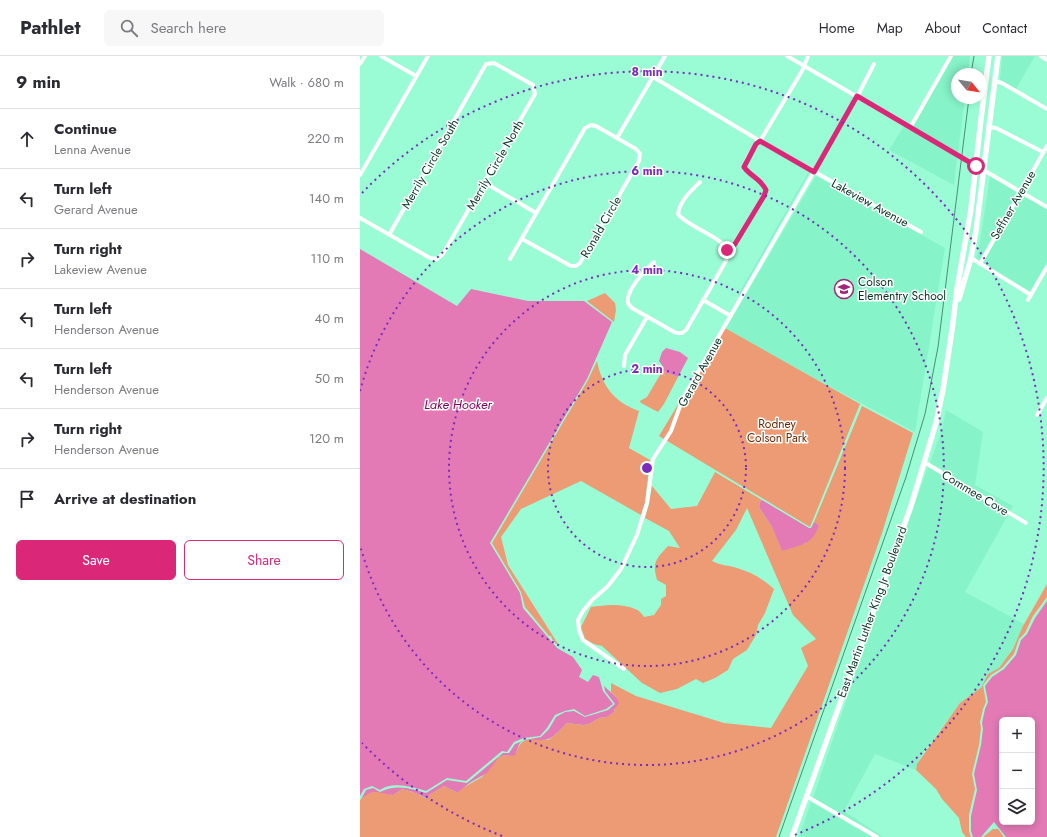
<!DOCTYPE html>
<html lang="en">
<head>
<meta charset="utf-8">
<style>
  :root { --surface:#fff; --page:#f7f7f7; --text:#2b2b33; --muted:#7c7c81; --line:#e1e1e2; --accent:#db2777 }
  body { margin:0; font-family:Jost,sans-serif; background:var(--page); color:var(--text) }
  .controls { position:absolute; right:12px; bottom:12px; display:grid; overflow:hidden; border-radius:6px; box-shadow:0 2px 10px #0003 }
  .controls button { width:36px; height:36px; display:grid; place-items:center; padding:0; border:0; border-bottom:1px solid var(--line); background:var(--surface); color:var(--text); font:20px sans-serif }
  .compass { position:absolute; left:591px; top:12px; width:36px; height:36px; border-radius:50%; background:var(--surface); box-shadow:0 2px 10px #0003; rotate:120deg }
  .stop { position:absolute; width:12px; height:12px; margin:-9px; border:3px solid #db2777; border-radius:50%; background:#fff }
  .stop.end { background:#db2777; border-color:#fff; box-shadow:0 1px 4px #0008 }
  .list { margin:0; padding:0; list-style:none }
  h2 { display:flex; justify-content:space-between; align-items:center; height:52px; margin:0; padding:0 16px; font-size:17px }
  h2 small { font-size:13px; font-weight:400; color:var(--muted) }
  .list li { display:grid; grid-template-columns:26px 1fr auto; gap:12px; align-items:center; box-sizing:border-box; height:60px; padding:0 16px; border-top:1px solid var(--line) }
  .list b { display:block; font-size:15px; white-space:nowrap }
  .list p { margin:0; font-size:13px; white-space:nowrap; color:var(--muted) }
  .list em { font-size:13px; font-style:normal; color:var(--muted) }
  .actions { display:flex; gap:8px; padding:12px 16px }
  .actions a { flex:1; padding:9px 0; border:1px solid var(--accent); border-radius:6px; text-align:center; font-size:14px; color:var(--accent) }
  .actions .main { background:var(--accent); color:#fff }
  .icon { flex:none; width:22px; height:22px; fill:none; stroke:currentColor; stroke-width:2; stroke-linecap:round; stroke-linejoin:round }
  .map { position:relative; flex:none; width:687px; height:781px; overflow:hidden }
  header { display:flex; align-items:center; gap:24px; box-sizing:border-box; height:56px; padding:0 20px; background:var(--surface); border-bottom:1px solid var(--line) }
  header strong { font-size:19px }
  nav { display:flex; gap:22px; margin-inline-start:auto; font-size:14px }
  .search { width:280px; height:36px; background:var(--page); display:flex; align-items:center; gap:10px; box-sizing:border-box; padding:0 14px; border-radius:6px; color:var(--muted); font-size:15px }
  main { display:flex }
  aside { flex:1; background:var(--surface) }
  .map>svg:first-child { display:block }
</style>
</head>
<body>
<header>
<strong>Pathlet</strong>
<div class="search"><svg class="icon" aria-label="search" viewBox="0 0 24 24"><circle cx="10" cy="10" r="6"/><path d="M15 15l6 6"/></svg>Search here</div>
<nav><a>Home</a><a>Map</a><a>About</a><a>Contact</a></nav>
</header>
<main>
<aside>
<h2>9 min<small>Walk · 680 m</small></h2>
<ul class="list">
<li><svg class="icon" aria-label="ahead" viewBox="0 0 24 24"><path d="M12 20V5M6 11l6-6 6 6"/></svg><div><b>Continue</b><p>Lenna Avenue</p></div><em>220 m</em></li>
<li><svg class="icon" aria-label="left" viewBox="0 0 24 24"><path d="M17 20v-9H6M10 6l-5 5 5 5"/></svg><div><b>Turn left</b><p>Gerard Avenue</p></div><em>140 m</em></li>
<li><svg class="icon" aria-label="right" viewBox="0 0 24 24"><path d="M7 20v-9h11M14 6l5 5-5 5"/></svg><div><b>Turn right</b><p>Lakeview Avenue</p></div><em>110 m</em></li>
<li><svg class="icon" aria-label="left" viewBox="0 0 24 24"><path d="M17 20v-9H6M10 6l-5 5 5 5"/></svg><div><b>Turn left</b><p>Henderson Avenue</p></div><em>40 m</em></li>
<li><svg class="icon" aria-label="left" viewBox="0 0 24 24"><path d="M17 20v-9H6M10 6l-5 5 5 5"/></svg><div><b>Turn left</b><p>Henderson Avenue</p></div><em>50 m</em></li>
<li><svg class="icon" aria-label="right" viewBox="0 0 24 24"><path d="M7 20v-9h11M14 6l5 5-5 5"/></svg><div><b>Turn right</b><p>Henderson Avenue</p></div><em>120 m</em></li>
<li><svg class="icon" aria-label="arrive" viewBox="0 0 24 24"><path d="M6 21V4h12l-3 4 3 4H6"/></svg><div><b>Arrive at destination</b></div></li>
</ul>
<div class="actions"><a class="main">Save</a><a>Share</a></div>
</aside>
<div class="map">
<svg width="687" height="781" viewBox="0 0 687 781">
  <rect width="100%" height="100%" fill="#9afcd4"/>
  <g fill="#86f3c8">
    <path d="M593,0H610L608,18H597V42H605L598,97L553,71Z"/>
    <path d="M642,0H675L656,33L640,24Z"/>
    <path d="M544,70L597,102L594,129L529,94Z"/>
    <path d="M449,115L450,116L380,240L378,239Z"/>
    <path d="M456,120L585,192L555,376L365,274Z"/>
    <path d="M630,120L657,137L619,205L616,203L619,192Z"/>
    <path d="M661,139L687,153V206L670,235L623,207Z"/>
    <path d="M586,354L623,376L615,429L653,450L650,455L570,407L582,373Z"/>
    <path d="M568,411L648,459L605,536L664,568L653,593L639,612L628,618L622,631L600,647L564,696L557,708L556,714L515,698L484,755L523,781H521L453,742L518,551Z"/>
    <path d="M451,746L512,781H439Z"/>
  </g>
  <g fill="#ec9b74">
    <path d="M245,237L255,247L256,254L254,266L227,245Z"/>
    <path d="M363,271L500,348L450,471L299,380L334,322Z"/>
    <path d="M237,305C242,330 254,346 279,355L269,392L290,404L285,447L281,459L221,425L161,453L141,481L148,509L198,588H196L192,583L191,580H189L165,551L161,536L132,487L228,324Z"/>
    <path d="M303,314L306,316L304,320L308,317L318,321L304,348L298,356L281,347L280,345L287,341Z"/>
    <path d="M502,350L553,377L522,477L416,781H0V744L5,739L14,735L33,739L42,733L53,736L67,743L69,739L84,730L96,736L122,721L139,701L145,699L150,700L156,697C160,685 166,682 178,683C181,683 185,684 188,684C193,682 203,671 207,667L224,669L229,668L239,662L247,661L254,656L257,642L251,636V627L276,640L364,667L411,672L448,610L441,592L456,583L433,559L387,452L376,474L352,505C361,510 368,509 377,512C391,516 403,523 414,533L405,557L398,569L396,579L387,594L373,603L368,614L355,622L343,627L336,623L317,633L300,637L282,627L242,590L234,588L225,583L221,571L231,551C245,549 261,547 275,553C279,554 282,558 284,561L294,559L301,549V543L306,540V529L297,524C292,506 296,503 308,490L320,492L309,475L285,462L289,448L292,430L311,453L337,450L355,416L402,444L400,446L399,451L412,471L422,494L446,487L459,469L454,466Z"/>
    <path d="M687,528V541L673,560L665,577L659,583L654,598L642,612L631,619L623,629L626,646L623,653L620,666L621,672L619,689L612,718L615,733L609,759V775L611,781H606L602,776L599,762L582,743L576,733L556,714L557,708L600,647L622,631V630L628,618L639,612L653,593L663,570Z"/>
    <path d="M633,773H638L644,781H623Z"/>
  </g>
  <g fill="#e37ab6" fill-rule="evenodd">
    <path d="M0,193L97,250L111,233L168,245H224L252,266L227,323L130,487L160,537L163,552L197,592L213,601L222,614L219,621L228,626L233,619L239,621L243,635L253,648L246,653L225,660L214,653L205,655L195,659L187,672L180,680L164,682L154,686L147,696L142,695L106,725L87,722L66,735C52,731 33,725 20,734L12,730L4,733L0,740Z"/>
    <path d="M306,292L320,296L328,302L318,321L308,317L304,320L306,316L303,314L304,312L299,305L302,296Z"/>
    <path d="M402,444L449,472H451L454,466L459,469C453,489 440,489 422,495L412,471L399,451L400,446Z"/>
    <path d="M687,545V781H646L634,766L621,781H613L611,775V760L617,734L614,718L621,689L623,673L622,667L625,653L628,646L625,630L632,621L644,613L656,599L661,584L667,578L675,562ZM642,664H672V766H642Z"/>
    <path d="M244,630L257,642L259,647L254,654V656L247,661L239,662L229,668L224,669L207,667C203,671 193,682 188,683C180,686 167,680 160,687C158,690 157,695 155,699L150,700L145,699L139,701L127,717L111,726L98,736H96L84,730L69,739L68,743L53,736L42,733L33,739C15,737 15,732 1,743L6,734L13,732L20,736C35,728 51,732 66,737L87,724L107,727L143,697H149L155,688L165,684L181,681L189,673L196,661L205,656L214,655L225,661L248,654L255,648L245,635Z"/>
  </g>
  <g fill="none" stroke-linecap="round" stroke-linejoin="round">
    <g stroke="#fff" stroke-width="4">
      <path d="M21,0L56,20"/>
      <path d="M427,0L687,151"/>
      <path d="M0,8L5,0"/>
      <path d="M293,21L400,85L561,176"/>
      <path d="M635,25L642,27L687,53"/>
      <path d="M629,71L636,72L683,96"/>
      <path d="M550,72L591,0"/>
      <path d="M257,82L305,0"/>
      <path d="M0,119L68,0"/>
      <path d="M125,127L176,157"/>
      <path d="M0,162L70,202L77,203L83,198L175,38L173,29L134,7L126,8L29,179"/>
      <path d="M367,194L371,193L375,188L404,140L406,134C401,123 390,120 384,111C387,102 393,91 400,85L442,15L448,0"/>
      <path d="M611,202L671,239"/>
      <path d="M150,203L225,72L231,69L236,70L276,93L280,98L279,105L220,207L216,210H211L162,183"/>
      <path d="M294,206C286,213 265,235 268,247C269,249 270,250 272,252L316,277H322L326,274L366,205C367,201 368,197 366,193C362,181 328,171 318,158C320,144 331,135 340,126"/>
      <path d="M620,208L687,90"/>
      <path d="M343,244L371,260"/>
      <path d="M668,244L687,211"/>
      <path d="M264,310L265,299L287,261"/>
      <path d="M677,359L687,342"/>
      <path d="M564,406L666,467"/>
      <path d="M264,613L223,584L219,575L218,564L223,555L232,544L248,530L261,513L277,479L287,447L293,403L311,375L323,342L497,41L514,8"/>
      <path d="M446,740L517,781"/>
    </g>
    <path stroke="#fff" stroke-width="4.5" d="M681,0L687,4"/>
    <g stroke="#fff" stroke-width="5.5">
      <path d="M599,243L611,202L616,175L638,0"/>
      <path d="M432,781L551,450L576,367L583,334L593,267L597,233L611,153L621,63L629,0"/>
    </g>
    <g stroke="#4b9076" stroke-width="1">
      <path d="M611,18L614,0"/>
      <path d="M419,781L546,421L565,358L578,291L609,42"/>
    </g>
  </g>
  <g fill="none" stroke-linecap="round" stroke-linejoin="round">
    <path stroke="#db2777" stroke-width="5" d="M367,194L371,193L375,188L404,140L406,134C401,123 390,120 384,111L396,88L400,85L454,116L497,40L616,110"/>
  </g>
  <g fill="none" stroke="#7b2cbf" stroke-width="2" stroke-dasharray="2 4">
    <circle cx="287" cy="412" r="99"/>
    <circle cx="287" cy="412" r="198"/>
    <path d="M0 335A297 297 0 1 1 0 489"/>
    <path d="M142 780A396 396 0 0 1 2 687M2 137A396 396 0 1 1 432 780"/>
  </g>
  <defs>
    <g id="school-ring" transform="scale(1)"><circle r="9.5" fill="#fff" stroke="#a22477" stroke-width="1.5"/><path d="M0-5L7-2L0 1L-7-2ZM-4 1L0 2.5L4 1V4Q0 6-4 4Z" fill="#a22477"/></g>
  </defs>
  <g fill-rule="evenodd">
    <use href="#school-ring" x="484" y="233"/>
  </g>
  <g text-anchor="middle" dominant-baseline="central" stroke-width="3" stroke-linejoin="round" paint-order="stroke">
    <g font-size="12" fill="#053223" stroke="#fff">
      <text transform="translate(70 108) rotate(-60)">Merrily Circle South</text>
      <text transform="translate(135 109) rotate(-60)">Merrily Circle North</text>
      <text transform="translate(510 147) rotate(29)">Lakeview Avenue</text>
      <text transform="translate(653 149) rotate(-60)">Seffner Avenue</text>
      <text transform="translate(241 171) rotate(-60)">Ronald Circle</text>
      <text transform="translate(340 316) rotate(-61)">Gerard Avenue</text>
      <text transform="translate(615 437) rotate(31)">Commee Cove</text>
      <text transform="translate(512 556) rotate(-70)">East Martin Luther King Jr Boulevard</text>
    </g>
    <g font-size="12" fill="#053223" stroke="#fff" text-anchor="start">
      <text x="498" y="226">Colson<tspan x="498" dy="14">Elementry School</tspan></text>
    </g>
    <g font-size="12" fill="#6c2900" stroke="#fff">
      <text x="417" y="368">Rodney<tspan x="417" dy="14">Colson Park</tspan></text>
    </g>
    <g font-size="13" font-style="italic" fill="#87005f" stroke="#fff">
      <text x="98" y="348">Lake Hooker</text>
    </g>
  </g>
  <circle cx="287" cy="412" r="6" fill="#7b2cbf" stroke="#fff" stroke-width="2"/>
  <g font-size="12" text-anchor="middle" font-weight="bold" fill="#7b2cbf" stroke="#fff" stroke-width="3" stroke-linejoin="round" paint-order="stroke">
    <text x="287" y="20">8 min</text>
    <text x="287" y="119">6 min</text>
    <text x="287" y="218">4 min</text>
    <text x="287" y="317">2 min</text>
  </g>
</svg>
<div class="controls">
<button>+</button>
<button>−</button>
<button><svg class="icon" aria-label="layers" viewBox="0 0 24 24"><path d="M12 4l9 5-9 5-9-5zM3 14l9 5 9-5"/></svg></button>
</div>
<svg class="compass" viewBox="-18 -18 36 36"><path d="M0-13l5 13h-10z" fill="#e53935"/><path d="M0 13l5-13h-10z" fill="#7c7c81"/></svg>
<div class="stop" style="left:616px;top:110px"></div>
<div class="stop end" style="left:367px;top:194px"></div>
</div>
</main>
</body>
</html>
